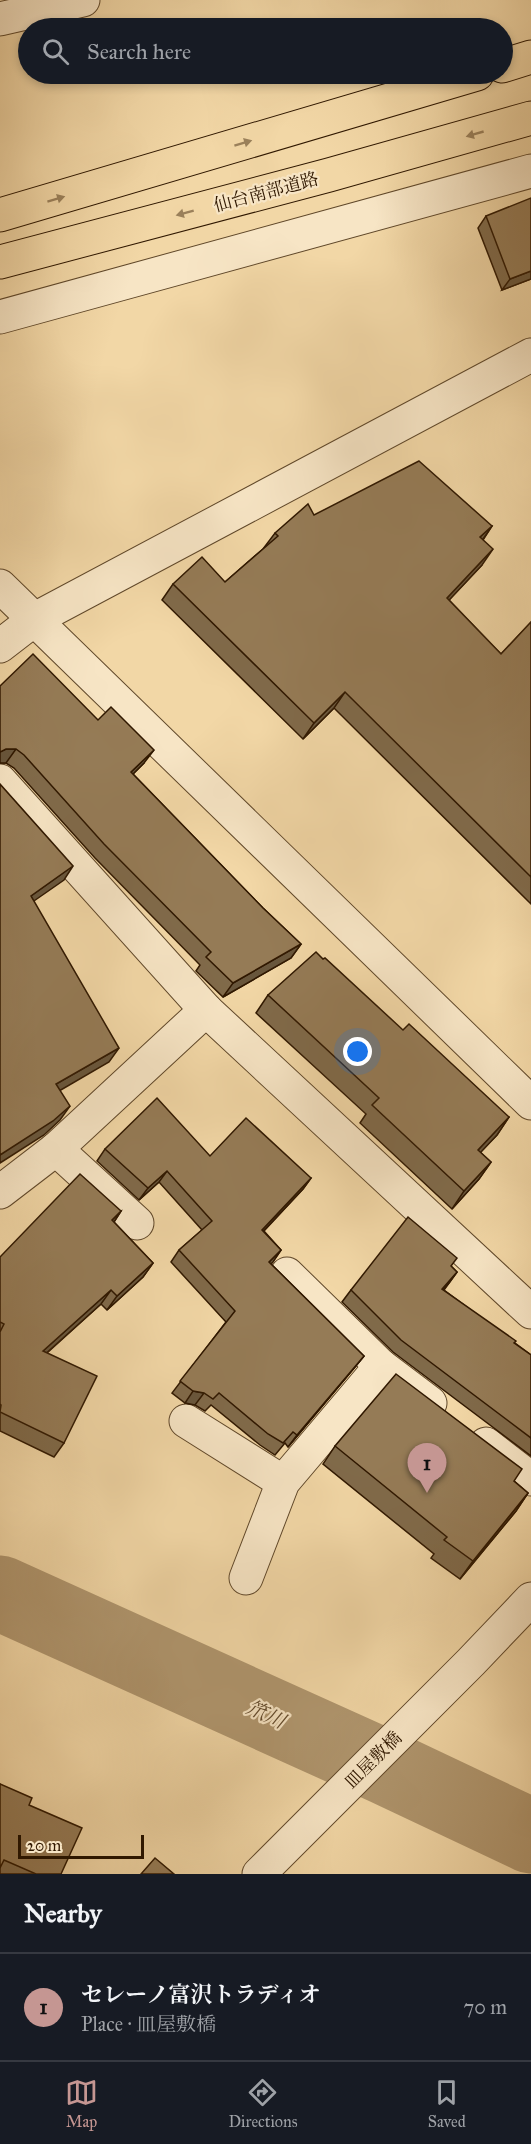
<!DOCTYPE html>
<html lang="en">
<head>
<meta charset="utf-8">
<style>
  :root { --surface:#171b24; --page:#20242c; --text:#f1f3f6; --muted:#9ea1a6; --line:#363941; --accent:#c59692 }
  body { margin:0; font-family:"IM FELL Great Primer","Noto Serif JP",serif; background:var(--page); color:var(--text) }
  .scale { position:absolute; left:18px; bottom:15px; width:126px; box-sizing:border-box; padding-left:6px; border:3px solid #301800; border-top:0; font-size:16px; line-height:21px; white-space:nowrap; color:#301800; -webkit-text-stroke:4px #f7e5c5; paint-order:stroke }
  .you { position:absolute; left:358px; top:1052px; width:21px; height:21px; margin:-15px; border:4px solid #fff; border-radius:50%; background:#1a73e8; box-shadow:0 0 0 9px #1a73e833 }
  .badge { display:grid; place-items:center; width:39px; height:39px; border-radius:50%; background:var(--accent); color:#111; font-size:20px; font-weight:700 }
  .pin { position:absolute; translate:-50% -50px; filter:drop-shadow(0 2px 3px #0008) }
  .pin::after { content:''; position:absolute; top:32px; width:21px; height:18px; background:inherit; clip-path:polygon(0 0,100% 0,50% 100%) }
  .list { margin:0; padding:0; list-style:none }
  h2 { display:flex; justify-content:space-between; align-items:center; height:78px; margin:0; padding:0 24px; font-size:26px }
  h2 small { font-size:20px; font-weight:400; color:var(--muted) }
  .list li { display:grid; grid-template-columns:39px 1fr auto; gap:18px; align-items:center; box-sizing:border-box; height:108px; padding:0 24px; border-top:2px solid var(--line) }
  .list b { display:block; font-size:22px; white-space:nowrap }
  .list p { margin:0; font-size:20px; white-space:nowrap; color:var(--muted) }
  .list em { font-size:20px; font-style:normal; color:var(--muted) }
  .icon { flex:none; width:33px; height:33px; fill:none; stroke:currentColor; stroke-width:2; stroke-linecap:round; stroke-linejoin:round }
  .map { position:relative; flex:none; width:531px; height:1874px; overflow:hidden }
  .search { position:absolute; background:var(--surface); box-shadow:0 3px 9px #0003; left:18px; right:18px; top:18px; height:66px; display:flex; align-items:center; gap:15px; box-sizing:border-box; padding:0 21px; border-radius:33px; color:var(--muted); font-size:22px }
  .sheet { height:186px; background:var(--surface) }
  nav { display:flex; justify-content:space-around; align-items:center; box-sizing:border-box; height:84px; border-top:2px solid var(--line); background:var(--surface); font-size:16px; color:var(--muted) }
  nav a { display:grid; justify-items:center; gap:3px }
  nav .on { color:var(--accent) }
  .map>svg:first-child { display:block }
</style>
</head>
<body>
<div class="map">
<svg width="531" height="1874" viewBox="0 0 531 1874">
  <rect width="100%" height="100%" fill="#f2d7a6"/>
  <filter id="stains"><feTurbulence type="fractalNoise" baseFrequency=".00333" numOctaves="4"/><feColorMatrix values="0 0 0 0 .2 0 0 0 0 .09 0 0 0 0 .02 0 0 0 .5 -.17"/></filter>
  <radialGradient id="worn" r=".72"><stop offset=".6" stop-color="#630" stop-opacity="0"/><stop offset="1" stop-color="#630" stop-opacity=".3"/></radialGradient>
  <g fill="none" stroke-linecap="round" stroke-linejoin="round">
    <path stroke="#b0966e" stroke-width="75" d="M0,1593L385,1767L531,1836"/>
    <g stroke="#60482a" stroke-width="35">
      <g id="minor">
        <path d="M0,19L83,0"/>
        <path d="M0,317L531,171"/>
        <path d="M0,586L531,1103"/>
        <path d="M0,646L35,619L531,355"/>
        <path d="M0,781L206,1010L531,1312"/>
        <path d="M56,1149L137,1223"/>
        <path d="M0,1192L56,1149L206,1010"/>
        <path d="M287,1274L381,1366"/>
        <path d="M186,1421L283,1482"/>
        <path d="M486,1444L531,1479"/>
        <path d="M246,1578L283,1482L381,1366L430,1403"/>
        <path d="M259,1874L471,1662L531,1599"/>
      </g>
    </g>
    <g stroke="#301800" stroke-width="35">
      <g id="highway">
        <path d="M502,66L531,57"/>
        <path d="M0,215L477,74"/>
        <path d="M0,262L329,175L531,118"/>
      </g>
    </g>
    <use href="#minor" stroke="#f7e5c5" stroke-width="33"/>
    <use href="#highway" stroke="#f2d7a6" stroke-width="33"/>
  </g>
  <g fill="#806a4a" stroke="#301800" stroke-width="1.5">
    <path d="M486,216L531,279L502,290L478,228Z"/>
    <path d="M314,515L492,526L483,540L482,565L449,600L501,654L531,622V904L334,708L303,739L162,600L173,584L225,582L263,549L275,533Z"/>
    <path d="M0,686L98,720L144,763L133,774L263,908L301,944L291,958L223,997L196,971L200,965L95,858L14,768L6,763H0Z"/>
    <path d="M268,995L509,1117L497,1135L480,1152L491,1162L479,1179L452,1209L360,1123L366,1114L256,1013Z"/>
    <path d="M105,1149L210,1156L311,1178L303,1189L264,1231L281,1250L271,1264L364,1356L355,1367L288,1447L285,1443L275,1455L260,1445L211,1405L205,1411L195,1405L185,1403L172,1393L226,1322L171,1262L179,1250L202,1230L159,1182L139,1200L97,1161Z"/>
    <path d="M121,1211L114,1222L153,1263L143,1277L107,1310L101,1304L47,1353L64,1443L54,1457L0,1431V1257Z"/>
    <path d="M451,1266L457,1272L444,1290L531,1355V1456L393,1352L342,1302L351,1290Z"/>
    <path d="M335,1446L514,1481L528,1493L516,1511L460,1579L431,1558L434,1554L323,1464Z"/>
    <path d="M0,1784L29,1805L61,1874H0Z"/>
  </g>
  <g fill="#68563c" stroke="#301800" stroke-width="1.5">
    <path d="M531,271V279L502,290L510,279Z"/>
    <path d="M492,526L481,542L480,537Z"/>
    <path d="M493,549L482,565L436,614L447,598Z"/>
    <path d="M345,692L334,708L303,739L314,723Z"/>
    <path d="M6,749H16L6,763H0V752Z"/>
    <path d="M154,750L144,763L121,786L131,772Z"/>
    <path d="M73,866L64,880L21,910L31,896Z"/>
    <path d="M301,944L291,958L223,997L233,983Z"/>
    <path d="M119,1048L109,1062L47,1098L56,1084Z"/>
    <path d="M70,1106L60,1120L44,1135L0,1163V1155Z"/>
    <path d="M509,1117L497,1135L466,1168L478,1150Z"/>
    <path d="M491,1162L479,1179L452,1209L464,1191Z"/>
    <path d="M167,1171L159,1182L139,1200L148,1188Z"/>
    <path d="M311,1178L303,1189L254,1241L262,1230Z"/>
    <path d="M121,1211L112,1225V1220Z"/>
    <path d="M281,1250L273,1262L261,1273L269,1262Z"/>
    <path d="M153,1263L143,1277L107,1310L117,1296Z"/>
    <path d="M457,1272L449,1283L434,1300L442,1289Z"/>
    <path d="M111,1290L101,1304L33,1365L43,1351Z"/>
    <path d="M364,1356L355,1367L288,1447L297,1435Z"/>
    <path d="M193,1391L204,1393L195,1405L185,1403Z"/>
    <path d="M528,1493L516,1511L460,1579L473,1561Z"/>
  </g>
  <g fill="#957b56" stroke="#301800" stroke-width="1.5">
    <path d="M531,198V271L510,279L486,216Z"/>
    <path d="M419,461L492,526L480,537L493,549L447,598L501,654L531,622V877L345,692L314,723L173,584L202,557L225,582L278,536L275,533L308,504L314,515Z"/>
    <path d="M33,654L98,720L111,707L154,750L131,772L263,908L301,944L233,983L206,957L211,952L104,844L24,755L16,749H6L0,752V686Z"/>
    <path d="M0,784L73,866L31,896L119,1048L56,1084L70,1106L53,1121L0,1155Z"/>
    <path d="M316,952L323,959L325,958L403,1030L409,1024L509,1117L478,1150L491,1162L464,1191L372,1105L379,1098L268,995Z"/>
    <path d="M157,1098L210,1156L246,1118L311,1178L262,1230L281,1250L269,1262L364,1356L297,1435L293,1432L283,1443L268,1434L219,1393L213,1399L204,1393L193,1391L180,1381L235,1311L179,1250L212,1221L167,1171L148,1188L105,1149Z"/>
    <path d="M80,1174L121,1211L112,1220L153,1263L117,1296L111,1290L43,1351L97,1376L64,1443L0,1412L1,1405L0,1404V1332L4,1324L0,1322V1257Z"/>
    <path d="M408,1217L457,1258L451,1266L457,1272L442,1289L516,1341L514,1343L531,1355V1438L401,1340L351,1290Z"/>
    <path d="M396,1374L522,1469L514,1481L528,1493L473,1561L444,1540L447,1537L335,1446Z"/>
    <path d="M0,1784L32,1798L29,1805L82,1828L61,1874H36L4,1860L0,1868Z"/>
    <path d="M155,1858L174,1874H141Z"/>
  </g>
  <defs><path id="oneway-solid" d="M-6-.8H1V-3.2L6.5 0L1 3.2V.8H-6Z" transform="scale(1.5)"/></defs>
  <g fill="#9b815b">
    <use href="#oneway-solid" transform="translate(475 134) rotate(164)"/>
    <use href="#oneway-solid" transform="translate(243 143) rotate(-17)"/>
    <use href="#oneway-solid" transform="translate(56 199) rotate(-17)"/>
    <use href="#oneway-solid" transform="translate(185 213) rotate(165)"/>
  </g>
  <g text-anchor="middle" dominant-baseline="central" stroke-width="4.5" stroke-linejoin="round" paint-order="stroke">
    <g font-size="18" fill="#301800" stroke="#f7e5c5">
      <text transform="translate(266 192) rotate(-15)">仙台南部道路</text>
      <text transform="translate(373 1760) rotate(-45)">皿屋敷橋</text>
    </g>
    <g font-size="20" font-style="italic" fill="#634a2c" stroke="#f7e5c5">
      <text transform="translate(266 1714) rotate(25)">笊川</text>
    </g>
  </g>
  <rect width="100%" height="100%" filter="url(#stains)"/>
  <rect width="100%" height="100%" fill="url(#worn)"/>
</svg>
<div class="scale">20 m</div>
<div class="you"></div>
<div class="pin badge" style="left:427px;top:1493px">1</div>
<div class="search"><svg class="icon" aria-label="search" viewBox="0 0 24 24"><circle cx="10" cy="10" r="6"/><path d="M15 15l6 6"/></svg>Search here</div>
</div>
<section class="sheet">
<h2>Nearby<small></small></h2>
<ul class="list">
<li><span class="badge">1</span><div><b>セレーノ富沢トラディオ</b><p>Place · 皿屋敷橋</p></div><em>70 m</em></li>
</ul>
</section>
<nav>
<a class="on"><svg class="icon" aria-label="map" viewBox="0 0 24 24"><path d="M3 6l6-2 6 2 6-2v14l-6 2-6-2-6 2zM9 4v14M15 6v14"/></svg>Map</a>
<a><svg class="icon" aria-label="directions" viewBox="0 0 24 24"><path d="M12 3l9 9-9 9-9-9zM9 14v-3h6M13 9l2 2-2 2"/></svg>Directions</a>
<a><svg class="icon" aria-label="saved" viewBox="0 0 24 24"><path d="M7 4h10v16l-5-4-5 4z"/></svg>Saved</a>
</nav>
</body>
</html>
